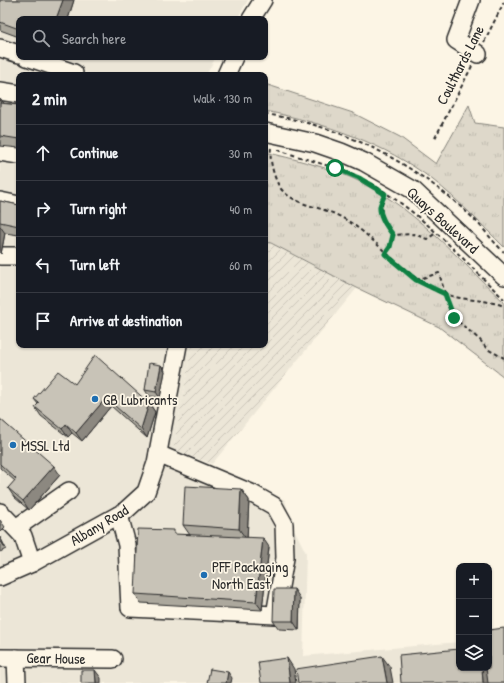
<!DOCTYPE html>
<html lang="en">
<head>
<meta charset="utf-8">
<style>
  :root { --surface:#171b24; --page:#20242c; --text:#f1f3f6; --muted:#9ea1a6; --line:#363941 }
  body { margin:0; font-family:"Patrick Hand",sans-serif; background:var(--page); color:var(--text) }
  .controls { position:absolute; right:12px; bottom:12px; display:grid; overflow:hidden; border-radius:8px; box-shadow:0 1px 3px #0004 }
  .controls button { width:36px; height:36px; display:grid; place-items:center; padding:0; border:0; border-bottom:1px solid var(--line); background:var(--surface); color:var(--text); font:20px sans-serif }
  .stop { position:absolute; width:12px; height:12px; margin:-9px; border:3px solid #0b8043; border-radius:50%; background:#fff }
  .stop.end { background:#0b8043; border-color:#fff; box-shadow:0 1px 4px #0008 }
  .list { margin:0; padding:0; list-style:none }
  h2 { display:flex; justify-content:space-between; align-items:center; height:52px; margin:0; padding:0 16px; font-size:17px }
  h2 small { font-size:13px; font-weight:400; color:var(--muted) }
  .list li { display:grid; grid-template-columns:26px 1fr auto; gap:12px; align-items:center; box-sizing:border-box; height:56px; padding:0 16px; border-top:1px solid var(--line) }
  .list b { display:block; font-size:15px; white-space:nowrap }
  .list em { font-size:13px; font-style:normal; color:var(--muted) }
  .icon { flex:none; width:22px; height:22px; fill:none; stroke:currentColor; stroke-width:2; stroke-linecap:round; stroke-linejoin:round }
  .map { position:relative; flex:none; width:504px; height:683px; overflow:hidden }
  .search { position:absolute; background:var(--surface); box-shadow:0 1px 3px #0004; left:16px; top:16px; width:252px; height:44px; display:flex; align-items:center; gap:10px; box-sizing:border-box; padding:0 14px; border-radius:8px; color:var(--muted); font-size:15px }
  .panel { position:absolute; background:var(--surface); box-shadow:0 1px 3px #0004; left:16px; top:72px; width:252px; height:276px; border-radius:8px }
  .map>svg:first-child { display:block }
</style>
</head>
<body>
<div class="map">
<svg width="504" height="683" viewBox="0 0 504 683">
  <defs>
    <pattern id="industrial-furrows" width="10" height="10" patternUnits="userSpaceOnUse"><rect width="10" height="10" fill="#ece6d7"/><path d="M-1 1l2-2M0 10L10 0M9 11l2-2" fill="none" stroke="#cbc5b9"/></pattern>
    <pattern id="grass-tufts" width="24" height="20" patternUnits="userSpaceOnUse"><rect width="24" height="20" fill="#ded8ca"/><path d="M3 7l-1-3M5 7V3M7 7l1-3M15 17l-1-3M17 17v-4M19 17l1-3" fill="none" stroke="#bfbaae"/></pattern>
  </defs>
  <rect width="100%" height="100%" fill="#fcf5e5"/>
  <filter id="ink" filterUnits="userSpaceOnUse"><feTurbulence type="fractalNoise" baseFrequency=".025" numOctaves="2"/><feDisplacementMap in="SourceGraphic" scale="8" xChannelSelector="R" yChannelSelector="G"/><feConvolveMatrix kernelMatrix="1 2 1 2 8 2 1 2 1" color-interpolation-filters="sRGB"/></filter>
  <g filter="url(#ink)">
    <path fill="#ece6d7" d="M0,0H248L237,19H19V57H216L206,75H19V345H192L173,450L285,500L292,525L306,553L303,656L459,642V668H489L504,683H0Z"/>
    <path fill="url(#industrial-furrows)" d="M265,242L270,243L357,288L212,464L173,450L192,345H265Z"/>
    <g fill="url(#grass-tufts)" stroke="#84827a">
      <path d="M265,84L353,113L400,137L436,164L469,105L475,123L504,127V247C481,224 458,200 433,180C384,143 325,123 265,111Z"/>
      <path d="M265,152C294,159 323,166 350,177C412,204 456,257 504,302V377L439,327L357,288L271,243L265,242Z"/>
    </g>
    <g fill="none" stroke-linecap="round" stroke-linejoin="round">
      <g stroke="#2b2b2b" stroke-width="20">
        <g id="minor">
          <path d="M471,0L456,40L478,54"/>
          <path d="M251,19L263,0"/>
          <path d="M0,48L19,54"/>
          <path d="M27,57L74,73"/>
          <path d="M226,75L234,57"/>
          <path d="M0,91L19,94"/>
          <path d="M265,132L315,143L341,152L364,162L413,190L504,276"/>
          <path d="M0,152L19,155"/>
          <path d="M0,201L19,205"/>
          <path d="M0,256H19"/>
          <path d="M0,512L23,536L32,563"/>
          <path d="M119,515L127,545L130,608L275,615L285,558L284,524L274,506L251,493L158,454"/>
          <path d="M16,528L69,491"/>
          <path d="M0,577L32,563L124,512L146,492L156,463L178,345"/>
          <path d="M0,658L113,659"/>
          <path d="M16,658L17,683"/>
        </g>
      </g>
      <g stroke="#2b2b2b" stroke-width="2" stroke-dasharray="4 3" stroke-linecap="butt">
        <path d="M484,42L504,2"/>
        <path d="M265,114C344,126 415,163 473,218C484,229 493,242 504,252"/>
        <path d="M435,138L472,66"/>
        <path d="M271,148C269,160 274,179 281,189C295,205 317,206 335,214C378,234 398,277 445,294C464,301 485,299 504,306"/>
        <path d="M278,150C305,159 333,166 359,178C416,205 459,256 504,299"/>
        <path d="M385,194C378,213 381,219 393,235L414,234L427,239L436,233"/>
        <path d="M385,254L390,247L393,235"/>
        <path d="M416,280L439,273L449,307L454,318L480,340L487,349L504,358"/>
      </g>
      <use href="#minor" stroke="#fcf5e5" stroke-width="17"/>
    </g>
    <g fill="#aca89d" stroke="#2b2b2b">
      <path d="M0,0H74L68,19H19V37L0,30Z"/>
      <path d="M0,98L3,102V103L19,105V148L0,146Z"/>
      <path d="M0,201L19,205V235L5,233L1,254L0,253Z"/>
      <path d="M161,365L165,371L160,398L149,396L145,390Z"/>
      <path d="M75,384L149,403L155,412L147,438L111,406L82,441L72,433L68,437L41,416L35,407L38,404L34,399Z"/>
      <path d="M0,419L60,475L29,510L14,497L8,488L15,481L0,468Z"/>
      <path d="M241,489L249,500L247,538L269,547L262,610L141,603L135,594L177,535H190L183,525Z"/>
      <path d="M0,520L5,527L0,532Z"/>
      <path d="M0,537L6,549L0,552Z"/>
      <path d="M300,598L299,630L279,629L273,621Z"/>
    </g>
    <g fill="#8c8880" stroke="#2b2b2b">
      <path d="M63,0H74L68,19H56Z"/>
      <path d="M0,98L3,102L1,113L0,111Z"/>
      <path d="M0,226L5,233L1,254L0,252Z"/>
      <path d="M161,365L165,371L160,398L156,392Z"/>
      <path d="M106,398L111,406L82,441L76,433Z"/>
      <path d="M149,403L155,412L147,438L141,429Z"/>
      <path d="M66,424L72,433L68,437L62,429Z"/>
      <path d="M54,466L60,475L29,510L23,501Z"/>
      <path d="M241,489L249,500L247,540L239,529Z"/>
      <path d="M0,537L6,549L0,540Z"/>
      <path d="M263,538L269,547L262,610L256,602Z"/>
      <path d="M294,589L300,598L299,630L293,621Z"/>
      <path d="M382,656L390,667L393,683H387Z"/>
      <path d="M287,658L294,669L296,683H290Z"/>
      <path d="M482,668H488L490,683H483Z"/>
      <path d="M95,670L101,678V683H96Z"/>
      <path d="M228,672L232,678L231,683H226Z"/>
    </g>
    <g fill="#c8c3b7" stroke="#2b2b2b">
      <path d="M0,0H63L56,19H19V29L0,22Z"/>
      <path d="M0,103L19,105V139L0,136Z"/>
      <path d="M0,201L19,205V226L0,222Z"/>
      <path d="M95,355L149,403L141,429L106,398L76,433L66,424L62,429L35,407L39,403L34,399L58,371L75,384Z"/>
      <path d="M149,363L161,365L156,392L145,390Z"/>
      <path d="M0,419L54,466L23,501L8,488L16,479L0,464Z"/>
      <path d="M185,486L241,489L239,529L183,525Z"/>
      <path d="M138,529L174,530V534L263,538L256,602L135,594Z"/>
      <path d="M274,589H294L293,621H273Z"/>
      <path d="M504,628V683H488L486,668H489V630Z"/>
      <path d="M459,649V668H482L483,683H401L399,655Z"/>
      <path d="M382,656L387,683H298L296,669Z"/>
      <path d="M287,658L290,683H261L258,662Z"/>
      <path d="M210,669L228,672L226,683H207Z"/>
      <path d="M81,670H95L96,683H81Z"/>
    </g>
  </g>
  <g fill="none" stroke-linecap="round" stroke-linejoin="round" filter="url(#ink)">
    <path stroke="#0b8043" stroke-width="5" d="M335,168L359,178L385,194C384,197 381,202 380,206C379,216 387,227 393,235L390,247L385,254L416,280L445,294L454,318"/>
  </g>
  <g fill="#1f6fb2" stroke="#fcf5e5" stroke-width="1.5">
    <circle cx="95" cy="399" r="4"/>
    <circle cx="13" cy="445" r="4"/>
    <circle cx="204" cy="575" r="4"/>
  </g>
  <g text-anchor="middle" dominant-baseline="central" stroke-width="3.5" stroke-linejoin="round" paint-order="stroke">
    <g font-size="15" fill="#2b2b2b" stroke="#fcf5e5">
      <text transform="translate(460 65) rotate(-63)">Coulthards Lane</text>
      <text transform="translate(443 220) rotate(42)">Quays Boulevard</text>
      <text transform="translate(99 525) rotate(-31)">Albany Road</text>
      <text transform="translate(56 658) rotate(1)">Gear House</text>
    </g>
    <g font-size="15" fill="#2b2b2b" stroke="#fcf5e5" text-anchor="start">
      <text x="103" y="399">GB Lubricants</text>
      <text x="21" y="445">MSSL Ltd</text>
      <text x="212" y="566">PFF Packaging<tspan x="212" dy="17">North East</tspan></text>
    </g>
  </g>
</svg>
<div class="controls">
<button>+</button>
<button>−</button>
<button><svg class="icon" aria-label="layers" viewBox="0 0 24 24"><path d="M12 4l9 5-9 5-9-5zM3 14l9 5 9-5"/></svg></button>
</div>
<div class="stop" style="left:335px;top:168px"></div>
<div class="stop end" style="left:454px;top:318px"></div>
<div class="search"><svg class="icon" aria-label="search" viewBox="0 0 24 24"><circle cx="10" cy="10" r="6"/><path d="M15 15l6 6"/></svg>Search here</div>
<section class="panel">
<h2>2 min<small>Walk · 130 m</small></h2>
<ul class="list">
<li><svg class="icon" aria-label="ahead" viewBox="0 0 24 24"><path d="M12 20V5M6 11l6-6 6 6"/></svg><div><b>Continue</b></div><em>30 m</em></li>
<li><svg class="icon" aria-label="right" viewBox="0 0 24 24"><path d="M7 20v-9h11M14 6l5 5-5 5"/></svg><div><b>Turn right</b></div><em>40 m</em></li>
<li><svg class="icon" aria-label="left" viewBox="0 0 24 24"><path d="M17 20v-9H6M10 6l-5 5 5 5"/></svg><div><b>Turn left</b></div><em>60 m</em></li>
<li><svg class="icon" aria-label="arrive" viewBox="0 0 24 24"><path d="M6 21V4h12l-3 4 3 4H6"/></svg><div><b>Arrive at destination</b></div></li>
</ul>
</section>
</div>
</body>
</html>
